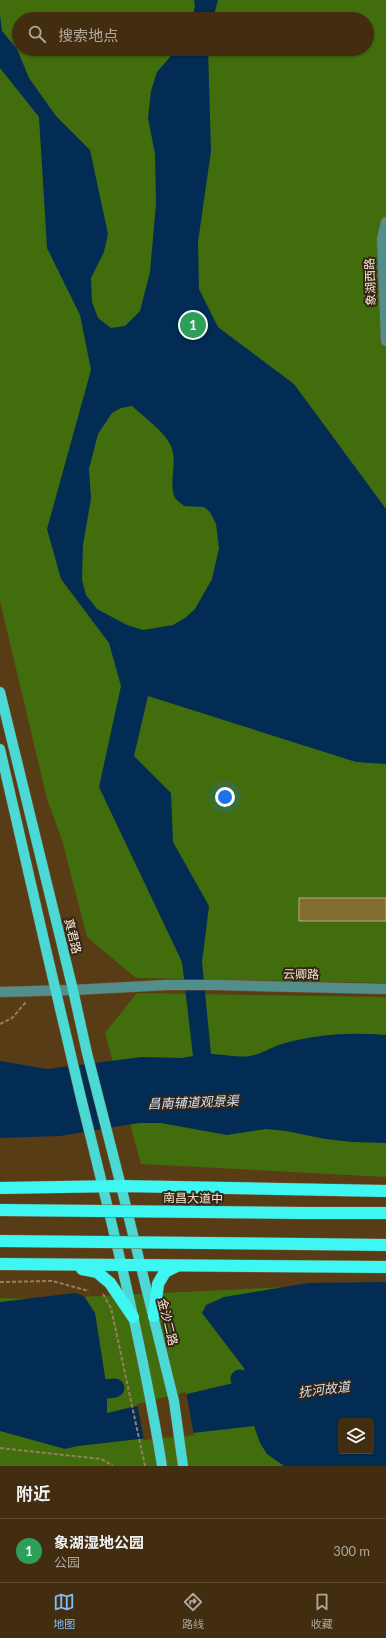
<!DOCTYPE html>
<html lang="zh">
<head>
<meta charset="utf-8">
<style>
  :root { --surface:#422d10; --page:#493519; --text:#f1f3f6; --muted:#aea89f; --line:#5a4930; --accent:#84bcfb }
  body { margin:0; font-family:Lato,"Noto Sans SC",sans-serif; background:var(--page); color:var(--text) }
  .controls { position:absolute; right:12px; bottom:12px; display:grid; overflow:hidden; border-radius:4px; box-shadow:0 1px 3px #0004 }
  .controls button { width:36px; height:36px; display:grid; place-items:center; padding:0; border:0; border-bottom:1px solid var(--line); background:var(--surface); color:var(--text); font:20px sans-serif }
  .you { position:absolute; left:225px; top:797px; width:14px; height:14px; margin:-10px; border:3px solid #fff; border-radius:50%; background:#1a73e8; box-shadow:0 0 0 6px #1a73e833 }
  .badge { display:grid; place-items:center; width:26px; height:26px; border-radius:50%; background:var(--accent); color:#fff; font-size:13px; font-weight:700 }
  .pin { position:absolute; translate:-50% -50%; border:2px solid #fff; box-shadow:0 1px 4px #0006 }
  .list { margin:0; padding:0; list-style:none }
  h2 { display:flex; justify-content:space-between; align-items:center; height:52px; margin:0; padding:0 16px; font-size:17px }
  h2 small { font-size:13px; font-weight:400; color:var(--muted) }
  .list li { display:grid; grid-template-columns:26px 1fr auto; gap:12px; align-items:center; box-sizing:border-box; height:64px; padding:0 16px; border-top:1px solid var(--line) }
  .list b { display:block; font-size:15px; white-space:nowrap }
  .list p { margin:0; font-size:13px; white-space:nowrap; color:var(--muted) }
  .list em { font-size:13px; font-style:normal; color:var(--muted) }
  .icon { flex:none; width:22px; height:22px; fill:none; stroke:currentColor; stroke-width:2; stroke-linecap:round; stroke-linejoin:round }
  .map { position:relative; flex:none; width:386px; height:1466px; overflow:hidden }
  .search { position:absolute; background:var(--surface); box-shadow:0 1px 3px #0004; left:12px; right:12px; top:12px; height:44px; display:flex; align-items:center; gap:10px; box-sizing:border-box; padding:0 14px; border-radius:22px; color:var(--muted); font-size:15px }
  .sheet { height:116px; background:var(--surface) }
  nav { display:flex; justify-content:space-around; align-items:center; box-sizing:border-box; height:56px; border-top:1px solid var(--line); background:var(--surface); font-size:11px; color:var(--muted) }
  nav a { display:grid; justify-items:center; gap:2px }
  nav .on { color:var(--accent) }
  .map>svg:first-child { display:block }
</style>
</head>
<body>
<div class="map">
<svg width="386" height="1466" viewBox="0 0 386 1466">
  <rect width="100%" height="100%" fill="#583c16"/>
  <g fill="#426d0d" fill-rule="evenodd">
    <path d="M0,0H386V983L136,978L87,937L62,840L47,799L0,601ZM19,19H367V49H19Z"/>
    <path d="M137,993L386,997V1177L141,1164L105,1033Z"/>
    <path d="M306,1286L386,1287V1466H0V1298L38,1299ZM341,1421H371V1451H341Z"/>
  </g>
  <g fill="#022c54" fill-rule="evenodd">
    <path d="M194,0H218L213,19H192L195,6Z"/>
    <path d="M0,15L2,31L17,49L29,78L56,116L90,150L108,234L104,252L91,278L92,302L98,318L111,328L125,326L140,311L150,272L156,204L155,154L148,118L151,91L157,72L177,49H208L211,151L198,242L199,289L218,327L294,384L386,509V764L356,762L148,696L134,756L171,793L173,842L209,906L202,962L211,1054C224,1054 237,1058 250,1056C262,1054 273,1046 285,1043C318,1034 352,1032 386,1035V1143L353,1142L325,1139L286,1131L266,1129L227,1135L161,1123H139L60,1136L0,1138V1061L47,1069L142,1057L182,1058L193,1056L182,962L99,787L121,686L109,643L61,579L47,529L91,370L80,315L47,248L39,117L0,68ZM132,406C143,416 165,432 171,446C178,462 168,483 175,498C177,501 182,504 184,506L204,507L210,512L216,524L219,548L212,579L195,609L185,618L173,625L143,630L127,625L97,609L86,595L82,580L83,545L91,499L89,469L98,434L112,413L121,408Z"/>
    <path d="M386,1282V1466H284L267,1454L260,1443L254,1426L78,1446L65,1449L0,1431V1302L75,1293L84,1296L95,1313L107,1389V1413L246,1380L244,1368L202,1313L206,1305L224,1297L308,1283ZM341,1421H371V1451H341Z"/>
  </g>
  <path fill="#583c16" d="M186,1392L194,1435L144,1440L137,1404Z"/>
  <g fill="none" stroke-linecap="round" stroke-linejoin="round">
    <g stroke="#022c54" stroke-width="19">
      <path d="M240,1379L271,1389"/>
      <path d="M82,1385L107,1389L115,1388"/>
    </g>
  </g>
  <rect fill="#806d2f" stroke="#baab7c" x="299" y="898" width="87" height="23"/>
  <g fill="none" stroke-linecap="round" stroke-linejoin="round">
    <g stroke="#755b38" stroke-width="11">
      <g id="minor">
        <path d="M386,222L382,239L386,341"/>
        <path d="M0,992L73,990L167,985H216L386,989"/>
      </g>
    </g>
    <g stroke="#755b38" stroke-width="11">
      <g id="major">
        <path d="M0,692L73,990L87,1053L121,1186L174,1401L183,1466"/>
        <path d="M0,749C27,865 53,982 81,1098C111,1220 142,1342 162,1466"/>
      </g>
    </g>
    <g stroke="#755b38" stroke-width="13">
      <g id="highway">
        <path d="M0,1188L121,1186L386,1191"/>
        <path d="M303,1213H386"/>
        <path d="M303,1244L386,1245"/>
        <path d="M0,1264L386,1267"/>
        <path d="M82,1269L97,1272L110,1283L133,1317"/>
        <path d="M154,1316L158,1284L165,1272L177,1266"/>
      </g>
    </g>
    <g stroke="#967e5e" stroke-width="2" stroke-dasharray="4 2" stroke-linecap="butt">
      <path d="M0,1024L12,1018L26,1002"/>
      <path d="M0,1282L52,1281L89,1291"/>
      <path d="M103,1294L111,1308L145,1466"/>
      <path d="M0,1448L101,1459L113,1466"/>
    </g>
    <use href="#minor" stroke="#528f8c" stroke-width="10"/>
    <use href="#major" stroke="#4bd9d5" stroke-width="10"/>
    <use href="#highway" stroke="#3ff7f2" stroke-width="12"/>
    <g stroke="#755b38" stroke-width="13" stroke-linecap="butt">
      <g id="highway-bridge">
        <path d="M0,1210L303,1213"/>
        <path d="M0,1241L303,1244"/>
      </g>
    </g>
    <use href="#highway-bridge" stroke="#3ff7f2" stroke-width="12"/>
  </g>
  <g text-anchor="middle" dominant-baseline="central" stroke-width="4" stroke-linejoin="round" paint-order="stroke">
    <g font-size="12" fill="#f8e7d2" stroke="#332616">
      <text transform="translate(370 282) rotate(-92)">象湖西路</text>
      <text transform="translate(73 936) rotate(76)">真君路</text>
      <text transform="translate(301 974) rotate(1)">云卿路</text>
      <text transform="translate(193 1198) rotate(1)">南昌大道中</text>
      <text transform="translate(168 1322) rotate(76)">金沙二路</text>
    </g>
    <g font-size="13" font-style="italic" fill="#cfe1f6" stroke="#332616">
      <text transform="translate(193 1102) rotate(-2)">昌南辅道观景渠</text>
      <text transform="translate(324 1389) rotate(-7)">抚河故道</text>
    </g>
  </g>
</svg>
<div class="controls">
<button><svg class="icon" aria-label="layers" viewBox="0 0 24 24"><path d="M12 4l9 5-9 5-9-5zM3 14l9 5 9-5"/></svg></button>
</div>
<div class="you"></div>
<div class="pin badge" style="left:193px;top:325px;background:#2e9e5b">1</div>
<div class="search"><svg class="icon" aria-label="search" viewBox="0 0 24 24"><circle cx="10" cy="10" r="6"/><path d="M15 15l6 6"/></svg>搜索地点</div>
</div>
<section class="sheet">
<h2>附近<small></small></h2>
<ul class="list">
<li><span class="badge" style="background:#2e9e5b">1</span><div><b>象湖湿地公园</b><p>公园</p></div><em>300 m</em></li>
</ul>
</section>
<nav>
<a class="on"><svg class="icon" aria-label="map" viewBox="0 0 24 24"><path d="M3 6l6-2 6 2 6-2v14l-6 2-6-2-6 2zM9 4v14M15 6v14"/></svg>地图</a>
<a><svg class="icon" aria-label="directions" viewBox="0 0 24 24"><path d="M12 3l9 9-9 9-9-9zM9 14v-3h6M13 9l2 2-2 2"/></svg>路线</a>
<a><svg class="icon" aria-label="saved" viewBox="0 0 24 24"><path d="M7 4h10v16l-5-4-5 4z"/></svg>收藏</a>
</nav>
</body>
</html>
